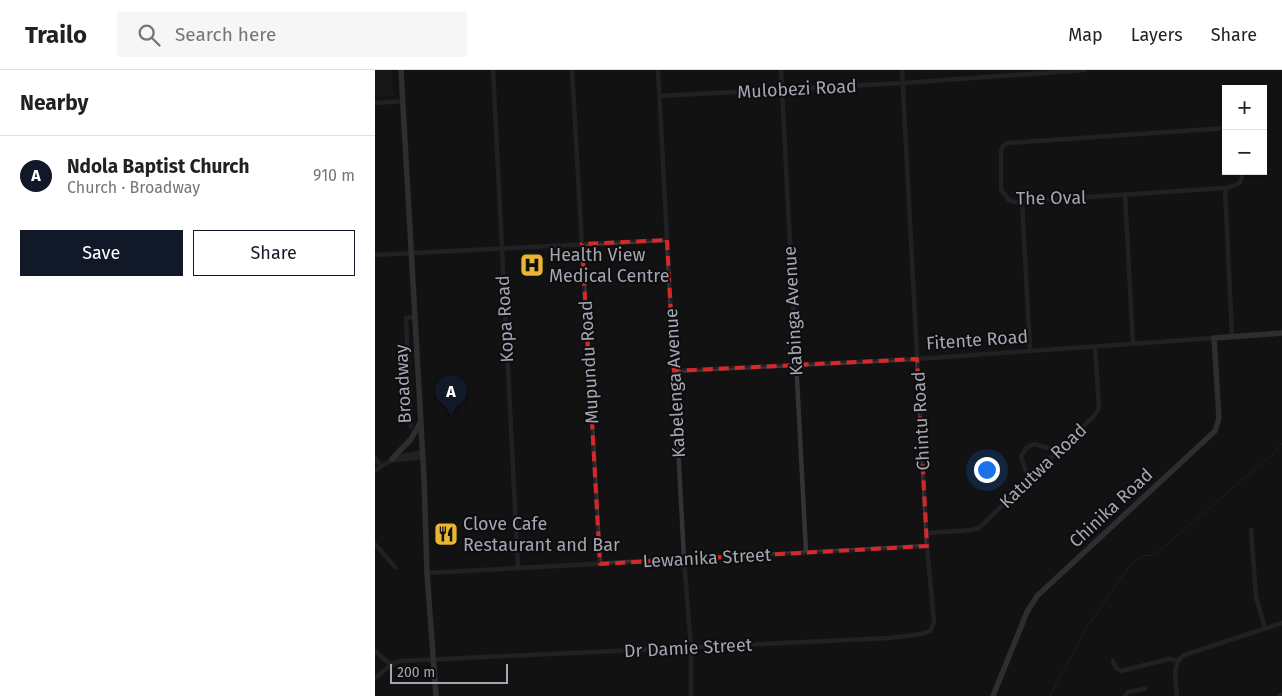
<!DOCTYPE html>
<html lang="en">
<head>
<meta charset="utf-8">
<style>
  :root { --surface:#fff; --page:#f6f6f6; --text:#202124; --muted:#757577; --line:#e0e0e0; --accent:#111827 }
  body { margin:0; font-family:"Fira Sans",sans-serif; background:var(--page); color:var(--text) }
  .controls { position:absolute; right:15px; top:15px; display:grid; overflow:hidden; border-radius:0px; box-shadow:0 1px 4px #0004 }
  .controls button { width:45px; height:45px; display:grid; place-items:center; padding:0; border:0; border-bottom:1px solid var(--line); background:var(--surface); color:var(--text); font:25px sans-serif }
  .scale { position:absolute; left:15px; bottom:12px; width:118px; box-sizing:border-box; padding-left:5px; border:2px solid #a3a7b3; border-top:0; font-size:14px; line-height:18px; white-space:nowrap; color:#a3a7b3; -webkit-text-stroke:4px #0d0d0e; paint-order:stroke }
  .you { position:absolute; left:611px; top:399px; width:18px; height:18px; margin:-12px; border:4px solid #fff; border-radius:50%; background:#1a73e8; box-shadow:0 0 0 8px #1a73e833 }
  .badge { display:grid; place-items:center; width:32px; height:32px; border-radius:50%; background:var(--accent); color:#fff; font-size:16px; font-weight:700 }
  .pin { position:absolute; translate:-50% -41px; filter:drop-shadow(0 1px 2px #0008) }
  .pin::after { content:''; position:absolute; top:26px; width:18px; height:15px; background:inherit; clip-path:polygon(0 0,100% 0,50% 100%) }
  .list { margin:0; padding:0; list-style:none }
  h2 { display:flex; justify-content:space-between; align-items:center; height:65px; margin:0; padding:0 20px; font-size:21px }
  h2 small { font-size:16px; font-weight:400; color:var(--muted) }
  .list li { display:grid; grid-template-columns:32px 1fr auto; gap:15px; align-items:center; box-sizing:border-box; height:80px; padding:0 20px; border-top:1px solid var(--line) }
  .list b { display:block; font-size:19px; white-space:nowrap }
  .list p { margin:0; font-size:16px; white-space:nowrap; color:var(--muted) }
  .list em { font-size:16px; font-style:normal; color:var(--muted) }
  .actions { display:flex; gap:10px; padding:15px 20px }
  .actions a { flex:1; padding:11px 0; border:1px solid var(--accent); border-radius:0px; text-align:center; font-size:18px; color:var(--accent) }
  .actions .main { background:var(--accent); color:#fff }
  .icon { flex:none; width:28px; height:28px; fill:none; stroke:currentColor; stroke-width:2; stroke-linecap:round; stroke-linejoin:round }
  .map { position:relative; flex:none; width:907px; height:626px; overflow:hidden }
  header { display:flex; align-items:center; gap:30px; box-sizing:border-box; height:70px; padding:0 25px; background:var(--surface); border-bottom:1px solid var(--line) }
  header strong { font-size:24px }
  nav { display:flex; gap:28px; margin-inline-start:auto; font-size:18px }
  .search { width:350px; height:45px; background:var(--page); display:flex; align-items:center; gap:12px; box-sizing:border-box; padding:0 18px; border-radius:0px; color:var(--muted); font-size:19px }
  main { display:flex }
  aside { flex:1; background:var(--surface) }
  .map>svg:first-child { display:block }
</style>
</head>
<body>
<header>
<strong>Trailo</strong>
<div class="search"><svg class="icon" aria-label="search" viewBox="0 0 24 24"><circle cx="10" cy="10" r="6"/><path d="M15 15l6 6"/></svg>Search here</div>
<nav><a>Map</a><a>Layers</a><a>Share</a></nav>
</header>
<main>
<aside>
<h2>Nearby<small></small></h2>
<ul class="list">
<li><span class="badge">A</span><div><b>Ndola Baptist Church</b><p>Church · Broadway</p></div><em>910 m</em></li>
</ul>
<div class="actions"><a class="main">Save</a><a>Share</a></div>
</aside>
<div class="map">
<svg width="907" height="626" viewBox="0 0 907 626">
  <rect width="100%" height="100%" fill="#121213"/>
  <path fill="#1e1e20" d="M0,0H17L18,26L0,27Z"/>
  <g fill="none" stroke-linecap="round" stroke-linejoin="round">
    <path stroke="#292f36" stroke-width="1" d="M675,626L712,557L753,498L767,486L779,485L898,384L907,373"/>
    <g stroke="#333338" stroke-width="4.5">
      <path d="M118,0L143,498"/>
      <path d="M197,0L225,494"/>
      <path d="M283,0L309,489L316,577V626"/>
      <path d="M406,0L431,482"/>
      <path d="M284,26L528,13L710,0"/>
      <path d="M0,33L28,31"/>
      <path d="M851,58L632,73L628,76L626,81V120L634,130L639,132L850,118C862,116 868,114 867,101"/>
      <path d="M850,118L857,266"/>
      <path d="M750,124L758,274"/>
      <path d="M647,131L655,281"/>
      <path d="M0,185L292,170"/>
      <path d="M299,301L542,289L839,268"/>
      <path d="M36,357L31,248L39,247"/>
      <path d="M0,388L6,396"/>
      <path d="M21,390L47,387"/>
      <path d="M0,401C14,389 29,384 47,383"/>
      <path d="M654,409L646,387L651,378L659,374L683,381"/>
      <path d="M876,460L881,527L890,558"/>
      <path d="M552,463L597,460L604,458L720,345L724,338L720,277"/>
      <path d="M0,474L20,497"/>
      <path d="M52,503L552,476"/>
      <path d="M0,581L16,595"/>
      <path d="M738,591L741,598L746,601L794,589L803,591"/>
      <path d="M0,608L16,595L25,591L514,568L546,564L555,561L559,552L552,476L527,0"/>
      <path d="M750,626L753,622L770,619"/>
      <path d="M802,626C801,611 796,595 809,585L907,553"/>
      <path d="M904,626L907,625"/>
    </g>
    <g stroke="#4f5057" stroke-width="5.5">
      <path d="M26,0L49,408L52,503L61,626"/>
      <path d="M17,389L36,369L45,353"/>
      <path d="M618,626L652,542L662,526L840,361L844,348L839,268L907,263"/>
    </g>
  </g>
  <path d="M0 0H907V626H0ZM292,170L299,301L542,289L552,476L225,494L207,174Z" fill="#121213" fill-opacity=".55" fill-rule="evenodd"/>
  <path fill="none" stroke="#d62828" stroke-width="4" stroke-dasharray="10 6" stroke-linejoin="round" d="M292,170L299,301L542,289L552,476L225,494L207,174Z"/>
  <defs>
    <g id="hospital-square" transform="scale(1.25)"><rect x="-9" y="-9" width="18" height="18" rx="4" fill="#eab632" stroke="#0d0d0e"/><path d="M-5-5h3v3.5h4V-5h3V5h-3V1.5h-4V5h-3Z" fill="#111"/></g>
    <g id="restaurant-square" transform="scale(1.25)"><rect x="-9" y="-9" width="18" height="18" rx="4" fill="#eab632" stroke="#0d0d0e"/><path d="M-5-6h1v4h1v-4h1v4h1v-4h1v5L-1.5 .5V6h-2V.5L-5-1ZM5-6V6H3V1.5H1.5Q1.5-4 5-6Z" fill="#111"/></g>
  </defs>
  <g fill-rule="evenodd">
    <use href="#hospital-square" x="157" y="195"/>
    <use href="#restaurant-square" x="71" y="464"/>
  </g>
  <g text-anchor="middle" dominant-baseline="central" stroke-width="4" stroke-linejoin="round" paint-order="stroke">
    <g font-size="18" fill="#a3a7b3" stroke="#0d0d0e">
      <text transform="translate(422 19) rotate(-3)">Mulobezi Road</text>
      <text transform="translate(676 128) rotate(-1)">The Oval</text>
      <text transform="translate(418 241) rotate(-93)">Kabinga Avenue</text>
      <text transform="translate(130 249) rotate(-93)">Kopa Road</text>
      <text transform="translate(602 270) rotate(-4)">Fitente Road</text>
      <text transform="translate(214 292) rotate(-93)">Mupundu Road</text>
      <text transform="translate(300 313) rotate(-93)">Kabelenga Avenue</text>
      <text transform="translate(28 314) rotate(-93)">Broadway</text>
      <text transform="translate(546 351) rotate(-93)">Chintu Road</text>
      <text transform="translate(668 396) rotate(-44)">Katutwa Road</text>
      <text transform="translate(736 438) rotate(-43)">Chinika Road</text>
      <text transform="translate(332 488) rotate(-3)">Lewanika Street</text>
      <text transform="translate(313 578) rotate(-3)">Dr Damie Street</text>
    </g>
    <g font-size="18" fill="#a3a7b3" stroke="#0d0d0e" text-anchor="start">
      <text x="174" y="185">Health View<tspan x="174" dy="21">Medical Centre</tspan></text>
      <text x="88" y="454">Clove Cafe<tspan x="88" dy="21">Restaurant and Bar</tspan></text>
    </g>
  </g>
</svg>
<div class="controls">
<button>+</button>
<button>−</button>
</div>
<div class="scale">200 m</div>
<div class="you"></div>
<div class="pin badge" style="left:76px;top:346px">A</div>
</div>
</main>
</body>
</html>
